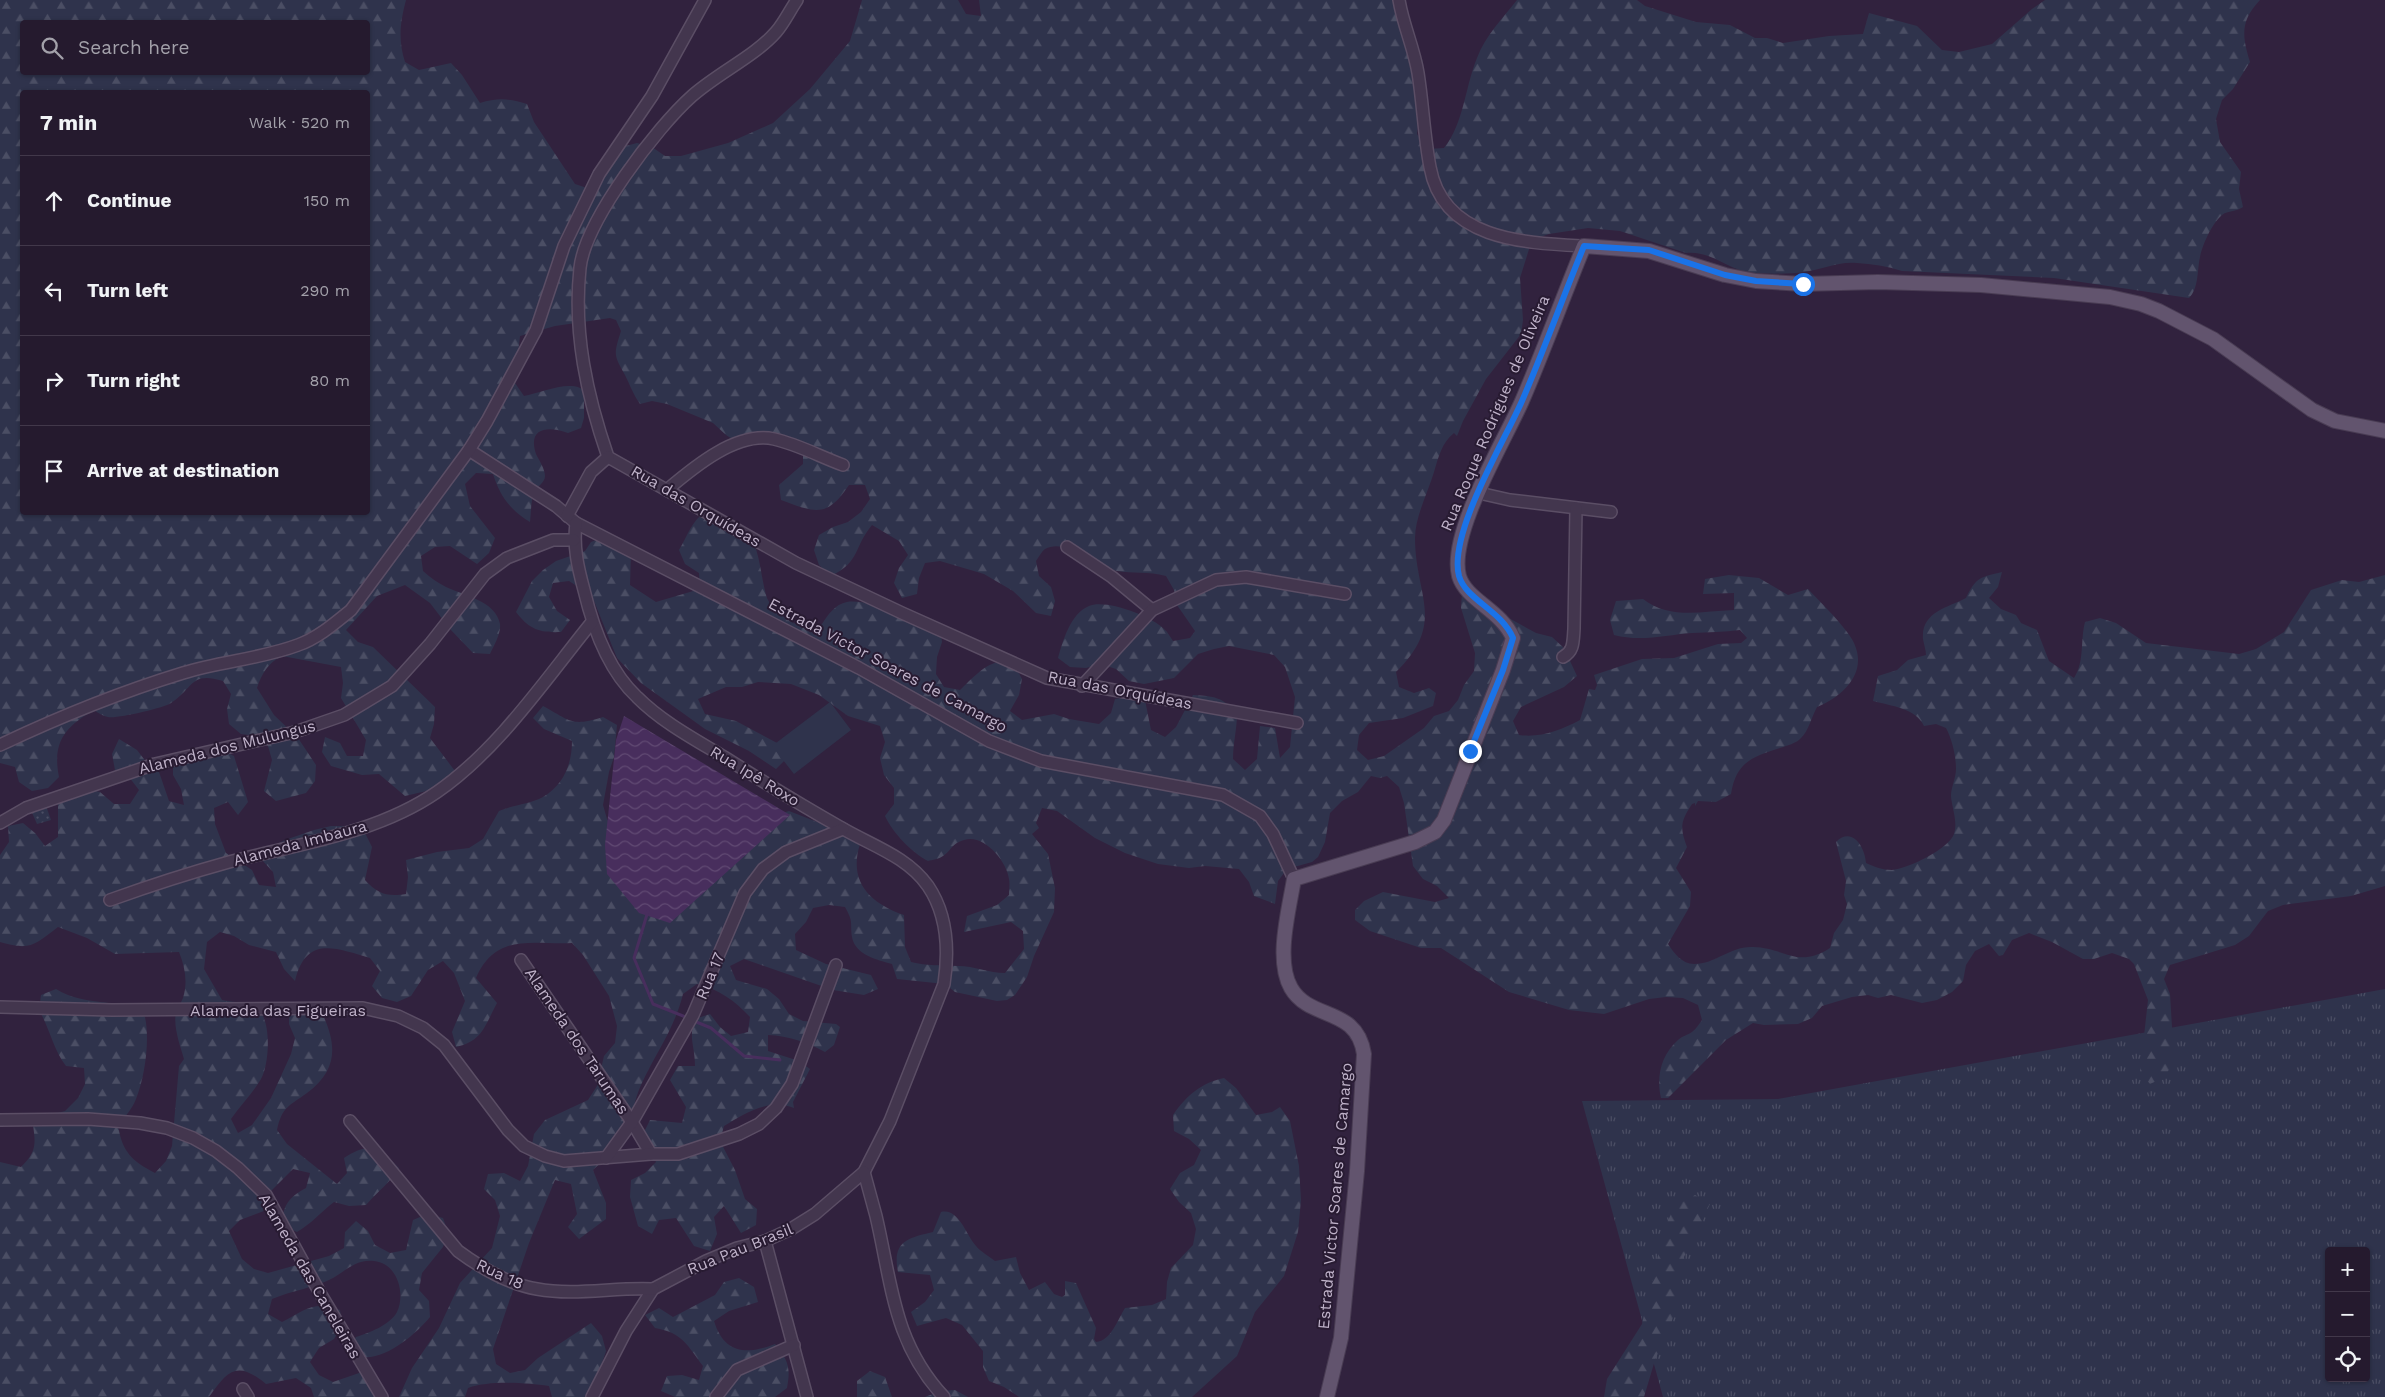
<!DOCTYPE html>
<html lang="en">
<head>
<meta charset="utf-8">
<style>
  :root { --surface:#251a2e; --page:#2d2336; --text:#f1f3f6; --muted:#a3a1aa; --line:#42384a }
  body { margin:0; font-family:"Work Sans",sans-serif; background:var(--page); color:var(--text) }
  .controls { position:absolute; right:15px; bottom:15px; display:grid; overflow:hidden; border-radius:5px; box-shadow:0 1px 4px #0004 }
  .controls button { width:45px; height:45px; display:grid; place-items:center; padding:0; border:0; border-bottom:1px solid var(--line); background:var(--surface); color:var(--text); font:25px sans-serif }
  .stop { position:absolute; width:15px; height:15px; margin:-11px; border:4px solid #1a73e8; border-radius:50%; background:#fff }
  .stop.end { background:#1a73e8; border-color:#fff; box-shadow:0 1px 5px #0008 }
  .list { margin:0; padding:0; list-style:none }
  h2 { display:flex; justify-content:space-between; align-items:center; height:65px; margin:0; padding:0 20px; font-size:21px }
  h2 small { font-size:16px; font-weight:400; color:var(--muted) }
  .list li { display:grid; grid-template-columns:32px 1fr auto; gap:15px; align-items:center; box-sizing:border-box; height:90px; padding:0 20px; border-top:1px solid var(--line) }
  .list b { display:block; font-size:19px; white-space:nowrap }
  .list em { font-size:16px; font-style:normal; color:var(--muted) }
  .icon { flex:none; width:28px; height:28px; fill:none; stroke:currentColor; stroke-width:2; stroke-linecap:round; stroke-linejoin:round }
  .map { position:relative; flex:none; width:2385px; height:1397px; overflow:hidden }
  .search { position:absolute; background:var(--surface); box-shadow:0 1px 4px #0004; left:20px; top:20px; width:350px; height:55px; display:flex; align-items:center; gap:12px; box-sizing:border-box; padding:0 18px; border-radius:5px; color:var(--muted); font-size:19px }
  .panel { position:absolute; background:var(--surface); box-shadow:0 1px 4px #0004; left:20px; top:90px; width:350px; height:425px; border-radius:5px }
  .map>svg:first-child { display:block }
</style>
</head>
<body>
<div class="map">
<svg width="2385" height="1397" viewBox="0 0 2385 1397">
  <defs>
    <pattern id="grass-tufts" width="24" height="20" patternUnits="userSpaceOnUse" patternTransform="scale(1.25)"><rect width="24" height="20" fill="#2f334c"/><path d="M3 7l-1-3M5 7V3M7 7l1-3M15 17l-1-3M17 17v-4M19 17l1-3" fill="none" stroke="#4b4e64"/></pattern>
    <pattern id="forest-firs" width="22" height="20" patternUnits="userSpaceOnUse" patternTransform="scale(1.25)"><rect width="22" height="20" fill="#2f334c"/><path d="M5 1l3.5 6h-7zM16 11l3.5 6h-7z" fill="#4b4e64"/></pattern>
    <pattern id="park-dots" width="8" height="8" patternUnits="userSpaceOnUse" patternTransform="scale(1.25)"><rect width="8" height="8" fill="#2f334c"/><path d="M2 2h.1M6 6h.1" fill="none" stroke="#4b4e64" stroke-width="1.8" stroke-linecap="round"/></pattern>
    <pattern id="water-waves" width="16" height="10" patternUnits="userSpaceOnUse" patternTransform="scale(1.25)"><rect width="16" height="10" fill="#482e5d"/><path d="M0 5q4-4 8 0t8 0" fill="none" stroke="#614a73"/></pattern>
  </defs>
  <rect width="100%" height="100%" fill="#31223e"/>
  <path fill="url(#grass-tufts)" fill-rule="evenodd" d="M2385,989V1397H1663L1582,1101L1778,1099ZM2329,1251H2366V1378H2329Z"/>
  <g fill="url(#forest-firs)" fill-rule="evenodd">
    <path d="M0,0H406C400,23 398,40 405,62L419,70L451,63L462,75L480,103C497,98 509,98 527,104L534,122L575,184L587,188L622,147L637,143L652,147L665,156H681L728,143L773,123L810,89L850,41L862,0H958L966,14L981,16L979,0H1398L1423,62V78L1417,134L1428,149L1444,148C1464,123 1465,87 1477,58C1485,36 1503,18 1517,0H1637L1645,6L1696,22L1730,25L1755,38H1767L1783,43L1829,36L1863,34L1869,13L1917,26L1942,50L1959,52L1992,44L2032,9L2045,0H2260C2240,21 2242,36 2250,62L2233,89L2222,100L2216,119L2220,142L2241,172L2239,189L2243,207C2235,213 2226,209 2219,218C2211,226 2202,246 2200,257C2197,270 2199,288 2189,298L2054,278L1902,271C1887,266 1872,264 1857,263C1838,261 1821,270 1804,272C1789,274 1769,274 1754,273C1728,271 1712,250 1686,253L1620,231L1588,228L1549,234L1535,239L1530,246L1520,278L1523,320L1521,334L1486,379L1463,421L1457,436L1454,433C1442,442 1438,458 1434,472C1428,492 1415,517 1415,538C1415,596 1447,622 1396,672L1399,687L1414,693L1429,688L1436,693L1433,706L1403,718L1369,723L1359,735L1357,750L1368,760L1384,756L1424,728L1434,716L1449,711L1458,700L1464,685L1474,671L1475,653L1461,608L1462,592L1477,590L1481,597L1507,617L1536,633L1552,637L1564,648L1577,676L1564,687L1521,707L1513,721L1519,735C1541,738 1561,730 1580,720L1589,689L1595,690L1597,685L1594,675L1642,659L1674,658L1718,644L1741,643L1747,638L1740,630C1724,632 1708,632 1692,633C1666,635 1641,642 1614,635L1610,620L1616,601L1643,599C1670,620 1702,611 1734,610V593L1703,594L1705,579L1729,575L1759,578L1788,595L1808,589C1821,603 1836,617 1847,632C1873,665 1849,694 1817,707C1812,716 1808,732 1801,738C1797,743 1786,746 1780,748C1752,757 1736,762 1731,794L1716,802L1698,801L1695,806V803L1692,804C1680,822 1680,828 1687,847L1676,868L1691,892L1690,906L1668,944C1674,953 1682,964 1694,964C1716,964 1730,946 1753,947C1786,948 1797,969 1830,948L1834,933L1843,920L1847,904L1844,895L1846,881L1836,842C1852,826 1865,847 1866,863C1875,867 1882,870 1892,870C1907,869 1949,849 1954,834C1958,821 1952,809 1951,796C1951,787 1956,778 1956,769C1956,756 1952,739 1946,728L1936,724L1924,726C1916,708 1891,706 1873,701L1878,676L1897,670L1908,660L1926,655C1926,650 1924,645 1923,639C1921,612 1947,608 1966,598C1976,577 1981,577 2002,572L1998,587L1989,598L2001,609L2016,615L2021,623L2037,630L2049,661L2074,678C2085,661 2080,641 2085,622L2100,618L2116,623L2146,643L2239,654L2256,649L2284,632L2311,590L2342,580L2359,582L2385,575V886L2351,896L2283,905L2268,911L2249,936L2235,945L2170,965L2164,979L2170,994L2172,1027L2176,1047L2173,1062L2165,1077L2150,1084L2140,1072L2148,1000L2134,964L2129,959L2112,953L2094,959H2083L2052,942L2029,933L2012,940L2003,955L1999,956L1989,944L1975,951L1966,965L1963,981L1952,992L1937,1000L1922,1003L1891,995L1878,998L1868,995L1852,997L1822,1006L1812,1018L1798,1024L1764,1025L1753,1023L1726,1040L1668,1098H1661C1656,1077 1661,1055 1678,1040C1682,1036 1688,1035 1692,1032C1696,1029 1699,1024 1702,1020L1698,1005L1683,998L1666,997L1649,999L1604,1014L1569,1010L1509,992L1441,948H1421L1370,931L1355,920V910L1364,901L1383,892L1435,902L1449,898L1437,886L1423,879L1413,866L1404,803L1399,787L1387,776L1380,778L1371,776L1358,792L1342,801L1330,813L1325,842L1318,857L1312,862L1287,869L1278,881L1275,904L1254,896L1249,882L1239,869L1205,866L1189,868L1158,864L1125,853L1095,838L1057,811L1042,808L1036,823L1039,828L1032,834L1048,854L1055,888L1054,912L1034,956L1027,977L1015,995L1007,1000L997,1001L955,992L945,984L897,979L892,964C878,960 855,955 852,937C850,922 854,923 845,907L829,905L813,908L806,922L795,934L796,950L826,964L871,975L878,989L864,995L833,990L744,959L730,966L736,980L767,989L779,999L789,1014L803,1021L836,1024L840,1027L834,1045L825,1052C807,1042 789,1036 768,1035V1051L799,1061L810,1069L793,1102L794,1108C769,1098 745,1113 724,1126L720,1141L735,1170L745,1199L757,1209L756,1225L741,1233L724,1206L714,1217L717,1234L710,1251L694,1246L676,1218L659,1220L652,1234L638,1226L630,1197L631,1180L645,1173L656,1162L643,1134L650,1120L682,1123L686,1107L670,1080L678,1066H695C695,1045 688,1039 695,1019L710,1014L720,1027L731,1036L748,1032L750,1017C735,1001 719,989 697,984L683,994C674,1030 656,1052 641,1085C632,1104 632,1130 618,1146C611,1155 601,1162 593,1170L606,1203V1219L579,1239L568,1227L577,1214L571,1184L555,1180L529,1243L493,1349L496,1364L510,1373L525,1370L538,1358L591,1323L602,1336L606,1351L591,1397H552L549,1386C525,1383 491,1380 468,1388L465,1397H399L412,1368L439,1328L460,1283L492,1248L500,1216L495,1200L484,1189L488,1174L504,1173L520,1181L528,1166L534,1134L545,1120L588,1100L597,1086L604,1056L615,1043L617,1026L609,996L583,955L572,943C532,945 496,932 476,978L497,1003C485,1025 483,1041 456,1047L452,1032L465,1001L454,973L443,961L428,970L411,996L397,1002L382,998L372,986L380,971L370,958C335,948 306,935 295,981L284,969L276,952L249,945L234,936L220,932L207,942L204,969L222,1000C232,1002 243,1002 252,1005C273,1012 270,1063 261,1079C253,1093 240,1106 231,1119L238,1133L252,1125L271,1098L291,1054L295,1038L289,1024V1008L319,1007C336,1040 341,1068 307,1093C289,1106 282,1107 277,1130L287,1144L337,1184L347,1173L344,1158C369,1141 379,1148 399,1168C389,1184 378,1191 366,1205L349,1206L334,1202C321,1212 311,1224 297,1232L281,1225C284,1204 288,1198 306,1188L310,1173L293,1169L270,1192L269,1209L240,1220L229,1231L242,1259L254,1269L268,1273L329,1256L344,1248L345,1232L356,1221L368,1231L375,1245L390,1253L406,1250L413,1220L427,1214L443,1218L448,1232L443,1247L422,1273L419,1290L429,1301L430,1317C417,1333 386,1360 363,1357C358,1356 353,1353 348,1351L356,1337C369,1333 390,1325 397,1312C406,1293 397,1263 374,1261C356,1259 347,1270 333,1278C316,1287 291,1291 272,1299L268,1314L282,1322C305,1310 314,1300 340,1310L342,1325L334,1339L319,1348L310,1362L319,1375L333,1382L362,1372L387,1397H314L311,1388L296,1378L266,1384C237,1360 228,1370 209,1397H0V1162L21,1167C36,1152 36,1145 33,1125L43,1117L65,1111L78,1098L85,1084L84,1068L66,1066C53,1049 50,1029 39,1010L41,995L56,989C87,1008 113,995 145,1017C150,1040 145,1077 136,1099C132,1109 125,1117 118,1125C122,1152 132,1161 155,1173L166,1161L172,1146L179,1066L184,1059C180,1045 173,1027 176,1012C178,1007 181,1003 183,998C188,982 185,967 179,952L115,954L87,938L58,927C34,945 31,951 0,942V855L9,842L8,826L23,823L35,833L45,846L58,837V803L70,793L84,788L100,792L114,804H130L139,790L129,777L115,770L112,754L119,739L137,750L147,763L159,772L169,801L184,805L181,789L173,775V758L219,749L234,756L248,802L238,815L228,802L214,808L215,824L226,853L252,870L259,885L276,887L273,872L262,860L271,847L285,840L314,830L331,826H350L365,833L372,847L365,880C378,894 387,897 406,894L408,877L406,860L437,852L469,848L483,839L499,811C513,805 530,804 543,797C564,785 572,763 572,741L544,729L533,718L543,706C571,721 571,727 603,717L617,725L614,757L609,772L603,805L607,819L616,833C606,845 603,855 609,870L789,811L848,834L860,844C848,882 870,903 904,915L905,947L911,962C927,966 941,965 958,966C974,966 989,973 1005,973L1024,949L1023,931L1011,922L964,932L967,916L997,905L1009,895C1009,890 1010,884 1009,879C1007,861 983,833 964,840C951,844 952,850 943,856C939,859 932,860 928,861C911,852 893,833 885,816L894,804V788L884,775L880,758L885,742L880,726L848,716L819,695L791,684L758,682L742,687H726L698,699L705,714L736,721L779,744L787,758L776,769L749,751L705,729L641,683L617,658L594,601L583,590L569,581L553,583L549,597L557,611L570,620L561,632C539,633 529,629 516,612L532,581L543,570L556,561L585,551L591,542L606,536L631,553L630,585L656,602L700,589L699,573L685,564L679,550C687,537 689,527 700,516L756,549C761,565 762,582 767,598C772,610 793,626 807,627C811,627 818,625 822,624C828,615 835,604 847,602C867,598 920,620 940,627L942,642L937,657L936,674L944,687L960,690C973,678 994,652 1013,666C1017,669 1020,675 1022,679L1019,695L1010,711L1022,720L1054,714L1069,719L1099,724L1111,713L1115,699L1130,696L1145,700L1151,730L1165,737L1176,727L1193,695C1214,696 1222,697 1237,713C1237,729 1233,743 1233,759L1245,770L1257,759L1260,726L1275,728L1280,758L1290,747L1295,697L1285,667L1274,655L1229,646L1214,649L1198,654L1174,678L1144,684L1129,681L1116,669L1101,664L1086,668L1070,667L1058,658C1063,641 1070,614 1089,606C1106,599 1151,616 1164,629C1168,632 1170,637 1173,641L1190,638L1195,631L1177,605L1174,590L1166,576C1148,571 1133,574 1117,571C1096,567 1066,537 1045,549C1042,551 1038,558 1036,561L1039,576L1051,587L1055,601L1051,616L1036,613L1013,591L984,574L940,561L925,563L919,578L917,594L902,598L894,583L899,568L908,555L899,541L872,525C853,548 861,561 831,576L819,565L814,550L819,535L833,527L848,522L861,512L870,499L865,485H849C827,518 816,513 781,500L779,485L803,464V448L788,438L740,444L726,435L713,423L667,404L652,401L640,404C633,394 630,385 625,375C613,354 614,354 621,331L616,320L610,318L555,326L520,336L515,383L524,396C541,393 575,377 586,393L584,395V418L581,428L568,433C549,426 527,427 536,454C539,460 545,469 545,476C545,483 537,486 534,492C531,500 531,513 530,522C510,510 500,496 493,474L476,473L465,484L470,506L495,538L489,553L477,564L450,546L435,547L421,556L423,571C431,578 438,583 446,587C463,595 496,601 500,624C501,634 494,645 490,654L473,653L450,629L430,603L405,585L377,596L346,630L358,642L373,647L435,707L434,724L430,738L458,775L451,789H435L405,796L379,774L362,775L331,766L322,752L325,737L340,743L347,756H363L366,740L341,698L343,683L341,667L282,656C268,663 262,673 257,688L274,715L298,738L316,765L315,781L306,793L276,801L264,791L272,760L268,746L256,736L241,734L229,724L227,709L231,694L223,681C190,671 194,688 171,703C164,708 116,719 108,717C103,716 98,713 94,710C65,727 52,742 59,777L48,788L32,791L19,782L15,767L0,763ZM22,22H368V72H22ZM22,92H368V512H22Z"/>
    <path d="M1224,1078L1236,1088L1256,1115L1272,1112L1280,1107L1290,1121L1299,1166L1301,1200L1298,1232L1284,1276L1255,1312L1237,1356L1192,1397H1019L1004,1387L989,1381L983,1367V1351L962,1325L946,1318L917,1326L911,1312L925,1302L934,1290L930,1275L898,1272C892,1242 907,1238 933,1232L941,1212C959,1208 966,1235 976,1246C981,1252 989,1256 995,1261L1016,1257L1020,1273L1029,1290L1045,1282L1054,1294L1062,1297L1065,1295V1281L1076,1283L1096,1328L1094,1339L1096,1342C1111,1341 1118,1319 1125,1308L1152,1305L1166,1299L1167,1282L1171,1268L1193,1245L1196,1229L1191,1213L1179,1202L1170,1189L1180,1173L1194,1165L1201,1150L1189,1139L1174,1131L1173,1115C1187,1095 1201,1083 1224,1078Z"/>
    <path d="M1695,1195L1710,1204L1680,1265L1677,1281L1675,1313L1655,1360L1644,1397H1604L1607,1379L1642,1324L1664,1230L1671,1214L1680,1203Z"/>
    <path d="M739,1278L754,1287L758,1302L729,1311L714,1321C724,1354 747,1355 775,1344C788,1360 791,1367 787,1388L775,1397H675L661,1391L667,1376L682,1375L699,1380L703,1366C687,1345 683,1333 655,1328L645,1315L659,1308L673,1317L715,1295L724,1282Z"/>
    <path d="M870,1371L885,1377L892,1397H857V1381Z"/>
    <path d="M955,1390L968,1397H925L940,1391Z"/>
  </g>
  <path fill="url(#park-dots)" d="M45,803L51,820L37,824L30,808Z"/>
  <path fill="#2f334c" d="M830,702L851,730L794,774L772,746Z"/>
  <path fill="url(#water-waves)" d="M624,716L790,815L670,923L639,913L607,874L605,845L616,740Z"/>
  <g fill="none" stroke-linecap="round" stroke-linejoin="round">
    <g stroke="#482e5d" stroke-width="3">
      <path d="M648,911L634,958L653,1004L688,1018"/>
      <path d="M694,1021L711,1028L744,1056L780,1060"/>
    </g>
    <g stroke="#5b4e65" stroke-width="14">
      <g id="minor">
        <path d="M797,0C790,10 784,23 776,32C755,56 718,73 692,96C657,127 585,221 580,268C573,333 587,396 608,457L796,563L902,613L1047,678L1297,723"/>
        <path d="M1399,0C1403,25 1414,48 1418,73C1423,104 1424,136 1430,167C1443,240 1524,243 1584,246"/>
        <path d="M469,450L556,506L576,523L859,668L989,741L1041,761L1223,795L1260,816L1273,834L1294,879"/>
        <path d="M668,489C694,467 737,431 774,439C797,444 821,457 843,465"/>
        <path d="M1479,493L1510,500L1611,512"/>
        <path d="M567,516L591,472L608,457"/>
        <path d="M576,523C573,547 578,568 584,590C593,628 608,670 637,697C662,722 694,739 724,757C762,781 801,805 840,827C870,845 907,856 928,886C947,914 949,951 944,984L890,1121L864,1172L815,1214L791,1229L765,1241L737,1248L706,1261L653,1289L626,1331L592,1397"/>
        <path d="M1067,547L1112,577L1152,610"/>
        <path d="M1563,657C1574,651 1573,642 1574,629L1576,508"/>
        <path d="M1082,686L1152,610L1216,580L1246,577L1345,594"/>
        <path d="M0,745C59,717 121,692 183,673C221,661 261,659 298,645C318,638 335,623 351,610L469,450L487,421L536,330L564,246L599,174L652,96L705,0"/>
        <path d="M0,823L26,808L155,764L295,732L344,715L392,686L430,644L485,574L507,558L553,540H574"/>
        <path d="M110,900C149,886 189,873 229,862C298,844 376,834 437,792C498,750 545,680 592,622"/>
        <path d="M521,960L632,1122L651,1154"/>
        <path d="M0,1007L112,1010L363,1008L398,1016L423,1028L444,1045L508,1130L524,1146L545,1156L564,1161L651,1154H678L739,1134L759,1124L776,1108L792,1084L836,965"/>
        <path d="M0,1120L88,1119L140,1123L167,1128L193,1138L216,1151L238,1168L266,1195L320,1293L382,1397"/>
        <path d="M350,1121L458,1251C481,1268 507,1284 537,1289C575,1296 615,1287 653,1289"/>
        <path d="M606,1158L632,1122L693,1015L745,893L763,869L786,852L843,829"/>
        <path d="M864,1172C868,1187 872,1201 876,1216C892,1284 893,1342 944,1397"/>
        <path d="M765,1241L807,1397"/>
        <path d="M243,1389L248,1397"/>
        <path d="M716,1397L737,1370L794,1345"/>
      </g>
    </g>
    <g stroke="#493c53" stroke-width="16">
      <path id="major" d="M1327,1397L1341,1338L1357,1171L1364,1054C1357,1006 1310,1021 1291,988C1275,960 1289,910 1294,879L1415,842L1435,832L1444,820L1503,670L1513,638C1501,610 1466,600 1459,576C1448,534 1504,442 1522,401C1544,350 1563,297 1584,246L1649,251L1725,275L1756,281L1803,284L1878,282L1981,285L2110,297L2141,304L2159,311L2213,339L2312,410L2335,421L2385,431"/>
    </g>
    <use href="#minor" stroke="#43364e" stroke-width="11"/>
    <use href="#major" stroke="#62546e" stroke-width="14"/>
  </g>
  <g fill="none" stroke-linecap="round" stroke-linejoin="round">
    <path stroke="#1a73e8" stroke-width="6" d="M1470,751L1503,670L1513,638C1501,610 1466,600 1459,576C1448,534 1504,442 1522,401C1544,350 1563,297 1584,246L1649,250L1725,275L1756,281L1803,284"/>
  </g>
  <g text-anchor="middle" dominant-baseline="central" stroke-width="4" stroke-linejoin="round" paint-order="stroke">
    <g font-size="16" fill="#bfb2c9" stroke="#281b32">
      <text transform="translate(1495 413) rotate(-67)">Rua Roque Rodrigues de Oliveira</text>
      <text transform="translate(696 506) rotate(30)">Rua das Orquídeas</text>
      <text transform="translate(888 665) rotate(28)">Estrada Victor Soares de Camargo</text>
      <text transform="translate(1120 690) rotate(11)">Rua das Orquídeas</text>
      <text transform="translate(227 747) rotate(-14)">Alameda dos Mulungus</text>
      <text transform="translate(755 776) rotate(31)">Rua Ipê Roxo</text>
      <text transform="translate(300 843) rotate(-15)">Alameda Imbaura</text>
      <text transform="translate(710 976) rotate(-67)">Rua 17</text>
      <text x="278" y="1010">Alameda das Figueiras</text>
      <text transform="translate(577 1041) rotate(56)">Alameda dos Tarumas</text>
      <text transform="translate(1335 1196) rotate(-85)">Estrada Victor Soares de Camargo</text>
      <text transform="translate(740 1249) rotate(-22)">Rua Pau Brasil</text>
      <text transform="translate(500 1274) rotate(25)">Rua 18</text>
      <text transform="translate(310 1276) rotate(60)">Alameda das Caneleiras</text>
    </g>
  </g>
</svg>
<div class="controls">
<button>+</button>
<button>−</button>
<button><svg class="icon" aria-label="locate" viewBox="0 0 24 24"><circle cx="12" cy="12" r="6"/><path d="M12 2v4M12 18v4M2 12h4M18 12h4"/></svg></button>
</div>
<div class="stop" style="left:1803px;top:284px"></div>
<div class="stop end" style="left:1470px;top:751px"></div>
<div class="search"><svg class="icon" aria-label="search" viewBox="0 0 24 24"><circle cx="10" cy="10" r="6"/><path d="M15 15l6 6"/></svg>Search here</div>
<section class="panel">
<h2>7 min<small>Walk · 520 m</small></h2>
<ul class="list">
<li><svg class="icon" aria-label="ahead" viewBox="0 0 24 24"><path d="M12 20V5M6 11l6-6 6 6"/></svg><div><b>Continue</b></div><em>150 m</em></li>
<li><svg class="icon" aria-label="left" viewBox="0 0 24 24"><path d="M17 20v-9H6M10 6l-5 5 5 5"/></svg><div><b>Turn left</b></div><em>290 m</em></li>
<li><svg class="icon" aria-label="right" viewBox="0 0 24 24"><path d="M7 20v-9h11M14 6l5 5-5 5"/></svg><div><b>Turn right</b></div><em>80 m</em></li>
<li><svg class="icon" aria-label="arrive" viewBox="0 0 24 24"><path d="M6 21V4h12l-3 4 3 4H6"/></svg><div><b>Arrive at destination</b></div></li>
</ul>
</section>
</div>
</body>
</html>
